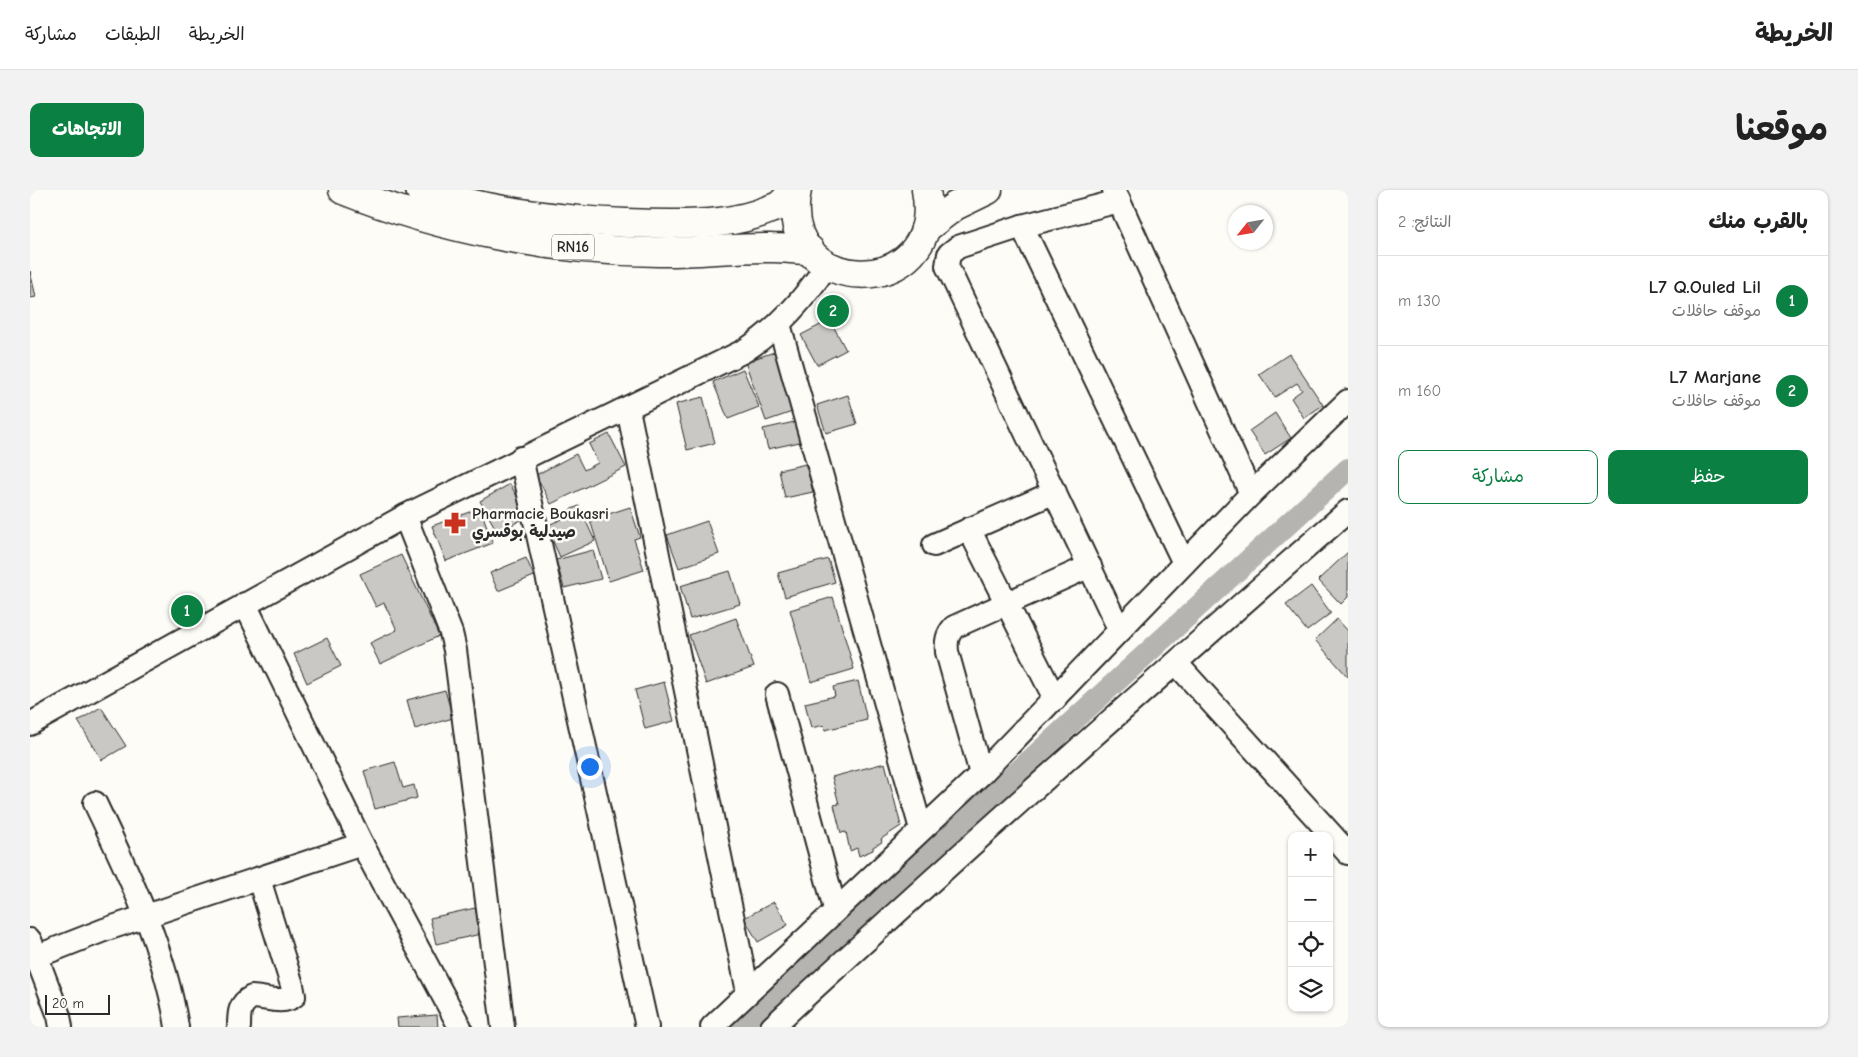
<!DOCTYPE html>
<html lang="ar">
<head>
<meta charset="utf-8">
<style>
  :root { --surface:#fff; --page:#f2f2f2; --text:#222; --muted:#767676; --line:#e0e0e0; --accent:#0b8043 }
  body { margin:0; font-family:"Comic Neue","Playpen Sans Arabic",sans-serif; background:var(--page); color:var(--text); direction:rtl }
  .controls { position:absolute; right:15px; bottom:15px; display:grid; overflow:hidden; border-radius:10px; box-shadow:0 1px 4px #0004 }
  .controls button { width:45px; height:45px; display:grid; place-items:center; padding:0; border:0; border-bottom:1px solid var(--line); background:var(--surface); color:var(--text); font:25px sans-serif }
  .compass { position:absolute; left:1198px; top:15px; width:45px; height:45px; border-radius:50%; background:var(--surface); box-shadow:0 1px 4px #0004; rotate:239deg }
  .scale { position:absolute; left:15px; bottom:12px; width:65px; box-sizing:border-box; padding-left:5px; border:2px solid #2b2b2b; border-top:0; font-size:14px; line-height:18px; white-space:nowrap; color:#2b2b2b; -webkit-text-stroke:4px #fdfcf7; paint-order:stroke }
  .you { position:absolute; left:559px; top:576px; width:18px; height:18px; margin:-12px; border:4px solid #fff; border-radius:50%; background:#1a73e8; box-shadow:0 0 0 8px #1a73e833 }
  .badge { display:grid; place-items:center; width:32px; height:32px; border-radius:50%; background:var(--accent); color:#fff; font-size:16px; font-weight:700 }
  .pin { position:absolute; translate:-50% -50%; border:2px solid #fff; box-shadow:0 1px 5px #0006 }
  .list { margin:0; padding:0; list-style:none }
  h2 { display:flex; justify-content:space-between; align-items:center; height:65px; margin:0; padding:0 20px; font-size:21px }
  h2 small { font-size:16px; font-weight:400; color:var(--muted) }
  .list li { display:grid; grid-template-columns:32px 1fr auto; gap:15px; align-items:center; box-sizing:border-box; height:90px; padding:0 20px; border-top:1px solid var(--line) }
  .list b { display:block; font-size:19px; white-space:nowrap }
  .list p { margin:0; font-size:16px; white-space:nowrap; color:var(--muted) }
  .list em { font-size:16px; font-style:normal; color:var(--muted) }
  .actions { display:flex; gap:10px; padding:15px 20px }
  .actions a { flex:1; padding:11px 0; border:1px solid var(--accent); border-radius:10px; text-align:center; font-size:18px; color:var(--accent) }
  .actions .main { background:var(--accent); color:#fff }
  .icon { flex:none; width:28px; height:28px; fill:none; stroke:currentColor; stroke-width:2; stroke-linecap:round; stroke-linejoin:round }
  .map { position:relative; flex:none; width:1318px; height:837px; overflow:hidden; direction:ltr; border-radius:10px }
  header { display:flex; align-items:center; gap:30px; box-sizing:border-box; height:70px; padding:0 25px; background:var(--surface); border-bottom:1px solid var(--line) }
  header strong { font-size:24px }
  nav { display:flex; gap:28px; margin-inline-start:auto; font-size:18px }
  .intro { display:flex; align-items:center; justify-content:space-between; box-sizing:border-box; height:120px; padding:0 30px }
  h1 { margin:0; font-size:35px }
  .button { padding:12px 22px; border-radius:10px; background:var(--accent); color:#fff; font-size:18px; font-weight:700 }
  main { display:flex; gap:30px; padding:0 30px }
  aside { flex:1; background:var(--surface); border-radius:10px; box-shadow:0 1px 4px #0004 }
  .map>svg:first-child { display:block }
</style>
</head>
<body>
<header>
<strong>الخريطة</strong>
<nav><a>الخريطة</a><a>الطبقات</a><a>مشاركة</a></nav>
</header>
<div class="intro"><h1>موقعنا</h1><a class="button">الاتجاهات</a></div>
<main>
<aside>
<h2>بالقرب منك<small>النتائج: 2</small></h2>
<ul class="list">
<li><span class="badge">1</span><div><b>L7 Q.Ouled Lil</b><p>موقف حافلات</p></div><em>130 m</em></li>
<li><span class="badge">2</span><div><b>L7 Marjane</b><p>موقف حافلات</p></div><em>160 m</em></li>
</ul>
<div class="actions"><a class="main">حفظ</a><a>مشاركة</a></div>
</aside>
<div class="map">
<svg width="1318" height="837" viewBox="0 0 1318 837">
  <rect width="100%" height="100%" fill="#fdfcf7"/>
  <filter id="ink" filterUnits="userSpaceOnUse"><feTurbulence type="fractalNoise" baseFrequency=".02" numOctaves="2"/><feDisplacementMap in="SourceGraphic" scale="10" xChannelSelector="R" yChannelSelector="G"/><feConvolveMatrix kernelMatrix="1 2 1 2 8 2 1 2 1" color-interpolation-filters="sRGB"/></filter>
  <g filter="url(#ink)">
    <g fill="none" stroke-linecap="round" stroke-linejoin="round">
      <path stroke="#b5b4b1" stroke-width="22" d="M709,837L1318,279"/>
    </g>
    <g fill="#c9c8c4" stroke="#2b2b2b">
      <path d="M0,81L6,107L0,108Z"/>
      <path d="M800,130L816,160L787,175L771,145Z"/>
      <path d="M747,161L768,220L736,231L715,172Z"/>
      <path d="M1259,164L1293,215L1274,228L1261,208L1272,200L1267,193L1245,207L1229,184Z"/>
      <path d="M713,179L729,217L698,229L683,192Z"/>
      <path d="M818,205L827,234L796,243L787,215Z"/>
      <path d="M673,207L685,253L657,260L646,214Z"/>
      <path d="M1245,223L1261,248L1235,265L1219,241Z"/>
      <path d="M769,231L774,251L738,259L733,239Z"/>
      <path d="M579,244L596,277L521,314L506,285L546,264L554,280L568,273L559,254Z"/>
      <path d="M776,274L783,302L755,308L749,280Z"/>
      <path d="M480,294L498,326L468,343L450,311Z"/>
      <path d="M549,316L565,351L530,367L516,336L539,326L537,321Z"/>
      <path d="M600,317L610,347L604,349L614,380L579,391L560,330Z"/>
      <path d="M450,318L463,353L416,371L402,336Z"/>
      <path d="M677,331L689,364L649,378L637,345Z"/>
      <path d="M563,360L571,389L534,398L526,370Z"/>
      <path d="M1318,362V407L1311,414L1288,390Z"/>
      <path d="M371,365L409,446L350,474L340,453L367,440L354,413L346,417L330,384Z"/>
      <path d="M496,368L504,386L468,401L460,383Z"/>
      <path d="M798,369L805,392L755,407L748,383Z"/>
      <path d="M700,381L710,414L660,429L650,396Z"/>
      <path d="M1281,396L1301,423L1277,441L1256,415Z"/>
      <path d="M803,407L824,479L781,492L760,420Z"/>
      <path d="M706,428L724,477L676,494L659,445Z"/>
      <path d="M1307,429L1318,441V487L1285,450Z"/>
      <path d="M297,448L311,476L277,493L264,464Z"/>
      <path d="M828,491L837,530L795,540L794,535L781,538L775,513L805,506L803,497Z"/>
      <path d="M634,492L644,531L615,539L605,500Z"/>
      <path d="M415,500L423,528L385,539L377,510Z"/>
      <path d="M71,517L96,556L72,570L48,531Z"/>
      <path d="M365,572L373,598L384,595L387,608L345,619L334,581Z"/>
      <path d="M855,573L871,636L851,649L852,652L843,657V660L829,666L827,658L820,661L816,642L811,643L804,615L809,614L802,587Z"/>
      <path d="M744,712L758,735L728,752L714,728Z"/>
      <path d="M445,718L451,744L406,754L400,728Z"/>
      <path d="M407,825L408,837H368L367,828Z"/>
    </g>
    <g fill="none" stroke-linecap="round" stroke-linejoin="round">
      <g stroke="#2b2b2b" stroke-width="26">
        <g id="street">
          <path d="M1084,0L1221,304"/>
          <path d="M1089,11L992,36L928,57L919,64L917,76L1090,441"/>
          <path d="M992,36L1154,373"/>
          <path d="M749,134L891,639"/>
          <path d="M598,219L718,802"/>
          <path d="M491,268L617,837"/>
          <path d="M375,326L421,443L425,460L473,837"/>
          <path d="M939,339L1025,509"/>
          <path d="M904,355L1025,302"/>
          <path d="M215,414L332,654L430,837"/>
          <path d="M1146,473L1318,663"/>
          <path d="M747,504L805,719"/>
          <path d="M0,534L375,326L714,161C749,138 774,109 797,75"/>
          <path d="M951,584L917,462C916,451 917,445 924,437L1060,376"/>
          <path d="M65,613C99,684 135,759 147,837"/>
          <path d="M0,750L29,826L31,837"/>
          <path d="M0,769L74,740L332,654"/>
          <path d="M209,837C209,823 209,814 222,807C234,807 253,815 264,806L262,795L229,689"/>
          <path d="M682,837L951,584L1221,304L1318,211"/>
          <path d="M742,837C931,662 1124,491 1318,321"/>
        </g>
      </g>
      <g stroke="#2b2b2b" stroke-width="31">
        <g id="highway">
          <path d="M313,0C412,40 521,61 628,62C666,63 704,57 742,58C755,58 767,60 780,60"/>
          <path d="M390,0C471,25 557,34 641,34C674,34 706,33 738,20C742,18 748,17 751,14C756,10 760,4 764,0"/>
          <path d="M767,0C744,109 917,114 896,0"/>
          <path d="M895,39L925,16L958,0"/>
        </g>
      </g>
      <use href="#street" stroke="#fdfcf7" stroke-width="22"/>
      <use href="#highway" stroke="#fdfcf7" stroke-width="28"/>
    </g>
  </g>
  <defs>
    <g id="pharmacy-bare" transform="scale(1.725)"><path d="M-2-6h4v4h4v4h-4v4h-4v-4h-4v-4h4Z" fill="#c8321e" stroke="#fdfcf7" stroke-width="2.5" paint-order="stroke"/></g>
  </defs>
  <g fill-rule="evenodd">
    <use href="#pharmacy-bare" x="425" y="333"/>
  </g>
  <g text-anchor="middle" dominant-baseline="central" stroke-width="5" stroke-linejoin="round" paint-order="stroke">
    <rect fill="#fdfcf7" stroke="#6a6a68" stroke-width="1" x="522" y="44.5" width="42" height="25" rx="4"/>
    <g font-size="15" font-weight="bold" fill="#2b2b2b">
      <text x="543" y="57">RN16</text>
    </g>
    <g font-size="16" font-weight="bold" fill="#2b2b2b" stroke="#fdfcf7" text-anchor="start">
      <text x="442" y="324">Pharmacie Boukasri<tspan x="442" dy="18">صيدلية بوقسري</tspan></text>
    </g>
  </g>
</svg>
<div class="controls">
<button>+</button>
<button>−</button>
<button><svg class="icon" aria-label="locate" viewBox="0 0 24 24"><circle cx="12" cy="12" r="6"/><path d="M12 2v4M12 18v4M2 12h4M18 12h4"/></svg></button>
<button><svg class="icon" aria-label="layers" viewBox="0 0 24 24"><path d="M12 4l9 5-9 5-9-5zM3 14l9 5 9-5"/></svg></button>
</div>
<svg class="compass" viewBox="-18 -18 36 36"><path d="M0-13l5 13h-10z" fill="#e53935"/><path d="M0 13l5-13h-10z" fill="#767676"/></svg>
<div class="scale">20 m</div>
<div class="you"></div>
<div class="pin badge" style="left:157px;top:421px">1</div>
<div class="pin badge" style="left:803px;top:121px">2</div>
</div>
</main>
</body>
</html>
